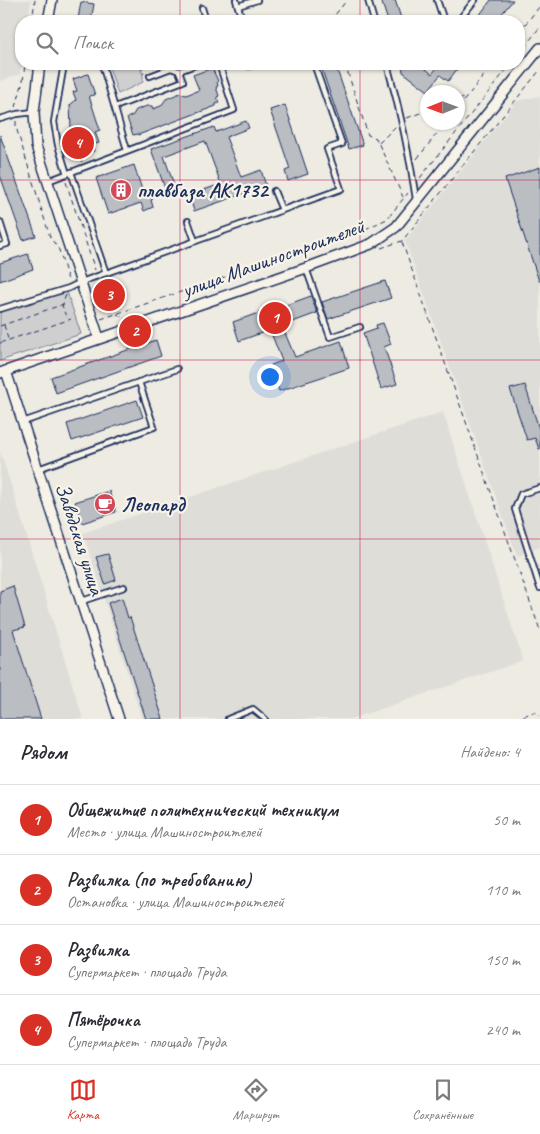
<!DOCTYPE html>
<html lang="ru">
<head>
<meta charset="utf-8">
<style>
  :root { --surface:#fff; --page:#f2f2f3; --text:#2b2b33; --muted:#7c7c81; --line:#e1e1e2; --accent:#d93025 }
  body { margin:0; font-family:Caveat,sans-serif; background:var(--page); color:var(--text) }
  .compass { position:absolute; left:420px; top:85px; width:45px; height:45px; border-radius:50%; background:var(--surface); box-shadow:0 1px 4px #0004; rotate:269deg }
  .you { position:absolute; left:269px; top:376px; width:18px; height:18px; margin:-12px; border:4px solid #fff; border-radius:50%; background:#1a73e8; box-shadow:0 0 0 8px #1a73e833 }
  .badge { display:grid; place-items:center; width:32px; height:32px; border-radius:50%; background:var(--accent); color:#fff; font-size:16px; font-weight:700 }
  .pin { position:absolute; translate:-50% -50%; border:2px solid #fff; box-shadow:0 1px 5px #0006 }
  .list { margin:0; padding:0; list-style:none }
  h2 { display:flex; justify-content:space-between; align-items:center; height:65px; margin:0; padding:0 20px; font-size:21px }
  h2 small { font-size:16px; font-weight:400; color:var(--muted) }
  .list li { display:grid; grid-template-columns:32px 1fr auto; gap:15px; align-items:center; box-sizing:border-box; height:70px; padding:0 20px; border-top:1px solid var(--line) }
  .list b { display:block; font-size:19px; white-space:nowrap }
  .list p { margin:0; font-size:16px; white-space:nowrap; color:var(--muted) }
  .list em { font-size:16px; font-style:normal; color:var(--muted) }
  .icon { flex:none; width:28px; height:28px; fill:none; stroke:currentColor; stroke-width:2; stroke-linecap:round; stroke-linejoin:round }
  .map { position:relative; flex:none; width:540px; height:719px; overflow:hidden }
  .search { position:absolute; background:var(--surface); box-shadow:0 1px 4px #0004; left:15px; right:15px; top:15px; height:55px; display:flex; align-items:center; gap:12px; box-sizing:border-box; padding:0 18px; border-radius:20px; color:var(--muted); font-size:19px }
  .sheet { height:345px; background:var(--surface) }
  nav { display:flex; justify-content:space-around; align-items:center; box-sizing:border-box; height:70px; border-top:1px solid var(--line); background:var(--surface); font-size:14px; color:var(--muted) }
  nav a { display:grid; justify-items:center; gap:2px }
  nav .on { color:var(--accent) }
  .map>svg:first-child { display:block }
</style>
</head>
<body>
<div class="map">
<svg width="540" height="719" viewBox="0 0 540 719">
  <rect width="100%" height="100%" fill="#eeebe2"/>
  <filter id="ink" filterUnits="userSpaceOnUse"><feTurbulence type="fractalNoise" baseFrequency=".02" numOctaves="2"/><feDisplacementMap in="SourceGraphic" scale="10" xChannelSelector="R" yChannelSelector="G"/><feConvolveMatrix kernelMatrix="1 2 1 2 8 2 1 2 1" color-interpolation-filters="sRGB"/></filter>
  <g filter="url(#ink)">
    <g fill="#deddd8">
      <path d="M0,0H31L28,21H21L22,64L20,74L0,81Z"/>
      <path d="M540,96V547L517,556L405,241L517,101Z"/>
      <path d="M443,412L523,661L351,719H142L83,533Z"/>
      <path d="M0,452L6,469L83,719H0Z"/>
    </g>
    <g fill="#cfcfcf" stroke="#757f96">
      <path d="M108,64H127L143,67L141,70L143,75V82L118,94Z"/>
      <path d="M66,289L81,334L0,361V312Z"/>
    </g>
    <g fill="#babdc2" stroke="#1b2f5e">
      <path d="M381,0H395L402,21H388Z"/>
      <path d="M491,0H513L496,21H475Z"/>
      <path d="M81,2L94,4L91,21L78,19Z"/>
      <path d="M320,64H335L363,145L349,149Z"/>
      <path d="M402,64H420L432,74L440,64H461L448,81L440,75L428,91L403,72Z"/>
      <path d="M212,68L218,81L217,82L218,86L216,87L219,96L217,97L219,103L216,104V106L138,135V134L133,135L127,118L133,115L136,110L147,106H152L153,109L161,106L166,99L180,93L186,95L199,90L193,75Z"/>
      <path d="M88,74L95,95L89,96L100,130L95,132L99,143L92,145L94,151L85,154L81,162L71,128L70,105L76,100L73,92L77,91L73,79Z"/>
      <path d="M285,105L308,174L288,181L285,171L290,169L270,110Z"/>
      <path d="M246,121L249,128L226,137L241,177L261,170L266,186L194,211L189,195L221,184L205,141L164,156L176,191L167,194L151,149L214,127L216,132Z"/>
      <path d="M0,135L36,236L23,240L0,175Z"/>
      <path d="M134,165L144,196L151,194L153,199L151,200L153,207L144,211L141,203L108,214L96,178Z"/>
      <path d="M540,167V281H539L505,179Z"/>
      <path d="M28,254L33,269L0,281V263Z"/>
      <path d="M385,281L391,298L328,319L322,302Z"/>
      <path d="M111,287L116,301L107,304L102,290Z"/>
      <path d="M311,296L317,313L282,326L295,357L341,341L349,368L279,391L271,365L282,361L270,330L239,341L233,322L264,311L262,308L273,304L275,309Z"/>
      <path d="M383,323L391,344L384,347L397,384L381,389L363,333L377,328L376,325Z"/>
      <path d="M156,340L161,356L56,393L51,377Z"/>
      <path d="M525,385L540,432V449H539L535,438L527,440L510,389Z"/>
      <path d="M137,400L143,417L72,441L67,424Z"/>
      <path d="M109,491L116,512L82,523L75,502Z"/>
      <path d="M108,554L116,580L105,584L96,557Z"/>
      <path d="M13,586L25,627L13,630L41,719H0V591Z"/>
      <path d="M122,598L128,618L130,617L163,719H146L108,603Z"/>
    </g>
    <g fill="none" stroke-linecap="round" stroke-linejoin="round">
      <g stroke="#1b2f5e" stroke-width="8">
        <g id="lane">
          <path d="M236,0L241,16"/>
          <path d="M368,0L374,21"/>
          <path d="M437,0L444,21"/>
          <path d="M238,6L257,0"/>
          <path d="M202,8L206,21"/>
          <path d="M458,21L475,0"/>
          <path d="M64,64L54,122L58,145L67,174"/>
          <path d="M102,64L127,150"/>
          <path d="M387,64C400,110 409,151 416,199"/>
          <path d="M249,66L255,64"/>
          <path d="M150,76L171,68L179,71"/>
          <path d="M115,107L183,81L179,71L198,64"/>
          <path d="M0,119L17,114L34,112"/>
          <path d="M71,172L106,273"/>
          <path d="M48,181L234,110L219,64"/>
          <path d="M274,191L282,210"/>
          <path d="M188,221L195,241"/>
          <path d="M0,222L7,244L0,246"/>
          <path d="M306,268L330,337L360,327"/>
          <path d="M0,309L69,288L81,282L341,189L327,149L342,144L314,64"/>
          <path d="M23,422L177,369"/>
          <path d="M38,469L154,427L139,382"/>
          <path d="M540,488L521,494L515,509L540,588"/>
          <path d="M82,601L124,587"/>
          <path d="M228,719L253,709L265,719"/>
        </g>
      </g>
      <g stroke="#1b2f5e" stroke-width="12">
        <g id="street">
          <path d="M48,21L52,0"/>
          <path d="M40,64L34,112L36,146L99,338"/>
          <path d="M6,371L119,719"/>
          <path d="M0,373L306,268L371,244L396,227L540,48"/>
        </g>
      </g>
      <g stroke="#1b2f5e" stroke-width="1" stroke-dasharray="5 4" stroke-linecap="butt">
        <path d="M32,21L35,0"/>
        <path d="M330,21L347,0"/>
        <path d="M519,32L540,6"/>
        <path d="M519,54L540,27"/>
        <path d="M140,64L144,74"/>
        <path d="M345,64L368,135L376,138L403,197"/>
        <path d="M458,100L466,97"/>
        <path d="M16,107L23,81L25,64"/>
        <path d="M458,108L493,64"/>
        <path d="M407,118L428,110"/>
        <path d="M16,121V127L50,237L59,250L68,280"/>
        <path d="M379,143L396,126"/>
        <path d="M417,159L446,122"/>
        <path d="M420,178L511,64"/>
        <path d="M66,182L95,270"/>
        <path d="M402,242L540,630"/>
        <path d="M381,248L402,241L540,70"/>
        <path d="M66,295L62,305L67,320"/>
        <path d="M117,314L127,320"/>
        <path d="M101,319L361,231L387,219L408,193"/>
        <path d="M4,325L8,339"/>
        <path d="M0,326L64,304"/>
        <path d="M0,343L71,319"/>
        <path d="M515,719L534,712L540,716"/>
      </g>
      <use href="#lane" stroke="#f7f3e8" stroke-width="4.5"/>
      <use href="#street" stroke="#f7f3e8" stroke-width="9"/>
    </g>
  </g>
  <path fill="none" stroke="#c2185b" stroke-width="1" stroke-opacity="0.55" d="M180,0V21M360,0V21M180,64V719M360,64V719M0,180H540M0,360H540M0,539H540"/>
  <defs>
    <g id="building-disc" transform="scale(1.125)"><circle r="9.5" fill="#d1495b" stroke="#f7f3e8"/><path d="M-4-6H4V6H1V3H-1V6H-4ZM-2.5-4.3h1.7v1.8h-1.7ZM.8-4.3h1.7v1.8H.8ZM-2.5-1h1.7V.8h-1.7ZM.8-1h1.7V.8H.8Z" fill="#fff"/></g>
    <g id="cafe-disc" transform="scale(1.125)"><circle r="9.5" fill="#d1495b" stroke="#f7f3e8"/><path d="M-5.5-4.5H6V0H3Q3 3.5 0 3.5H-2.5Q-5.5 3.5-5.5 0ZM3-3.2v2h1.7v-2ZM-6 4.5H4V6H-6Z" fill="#fff"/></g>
  </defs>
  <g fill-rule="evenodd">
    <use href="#building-disc" x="121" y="190"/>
    <use href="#cafe-disc" x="105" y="504"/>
  </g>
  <g text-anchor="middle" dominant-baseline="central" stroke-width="4.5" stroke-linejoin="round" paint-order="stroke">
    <g font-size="21" font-weight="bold" fill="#1b2f5e" stroke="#f7f3e8" text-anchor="start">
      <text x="137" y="190">плавбаза АК1732</text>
      <text x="121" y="504">Леопард</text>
    </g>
    <g font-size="21" fill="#1b2f5e" stroke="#f7f3e8">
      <text transform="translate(273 258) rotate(-20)">улица Машиностроителей</text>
      <text transform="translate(80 539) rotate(72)">Заводская улица</text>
    </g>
  </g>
</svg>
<svg class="compass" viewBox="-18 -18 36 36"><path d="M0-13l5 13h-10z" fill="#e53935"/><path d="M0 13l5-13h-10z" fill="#7c7c81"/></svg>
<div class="you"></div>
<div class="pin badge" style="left:275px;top:318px">1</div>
<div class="pin badge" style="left:135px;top:331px">2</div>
<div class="pin badge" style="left:109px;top:295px">3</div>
<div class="pin badge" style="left:78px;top:143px">4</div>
<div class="search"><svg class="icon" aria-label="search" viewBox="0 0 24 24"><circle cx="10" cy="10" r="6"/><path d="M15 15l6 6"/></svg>Поиск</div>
</div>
<section class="sheet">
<h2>Рядом<small>Найдено: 4</small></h2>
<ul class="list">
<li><span class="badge">1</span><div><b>Общежитие политехнический техникум</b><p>Место · улица Машиностроителей</p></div><em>50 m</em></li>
<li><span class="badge">2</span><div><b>Развилка (по требованию)</b><p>Остановка · улица Машиностроителей</p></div><em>110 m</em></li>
<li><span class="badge">3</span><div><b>Развилка</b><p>Супермаркет · площадь Труда</p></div><em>150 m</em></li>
<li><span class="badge">4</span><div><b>Пятёрочка</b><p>Супермаркет · площадь Труда</p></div><em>240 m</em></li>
</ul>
</section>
<nav>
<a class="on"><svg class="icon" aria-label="map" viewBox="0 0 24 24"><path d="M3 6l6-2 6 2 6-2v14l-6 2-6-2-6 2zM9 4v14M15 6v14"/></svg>Карта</a>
<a><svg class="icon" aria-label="directions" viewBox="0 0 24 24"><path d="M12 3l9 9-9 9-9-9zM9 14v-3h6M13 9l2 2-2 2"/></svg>Маршрут</a>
<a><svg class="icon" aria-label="saved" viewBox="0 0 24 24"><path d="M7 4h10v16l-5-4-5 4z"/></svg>Сохранённые</a>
</nav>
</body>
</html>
